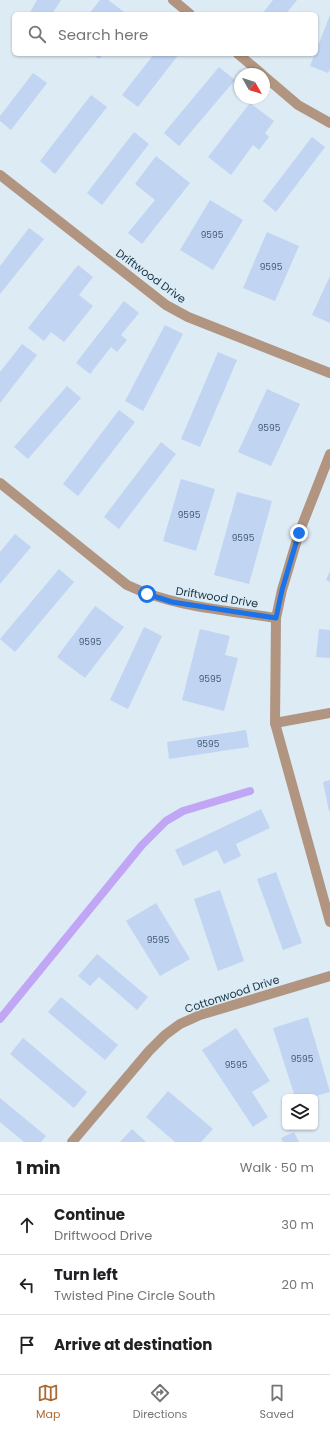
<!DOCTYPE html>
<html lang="en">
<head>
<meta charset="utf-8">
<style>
  :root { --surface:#fff; --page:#f6f6f6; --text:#202124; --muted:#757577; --line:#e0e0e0; --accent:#aa6a32 }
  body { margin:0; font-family:Poppins,sans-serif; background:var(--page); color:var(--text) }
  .controls { position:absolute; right:12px; bottom:12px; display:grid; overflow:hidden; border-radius:6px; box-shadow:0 1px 3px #0004 }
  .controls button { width:36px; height:36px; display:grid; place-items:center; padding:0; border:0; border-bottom:1px solid var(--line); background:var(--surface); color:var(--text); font:20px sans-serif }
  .compass { position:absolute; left:234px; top:68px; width:36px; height:36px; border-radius:50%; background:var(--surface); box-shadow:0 1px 3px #0004; rotate:129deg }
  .stop { position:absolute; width:12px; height:12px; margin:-9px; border:3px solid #1a73e8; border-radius:50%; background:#fff }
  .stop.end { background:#1a73e8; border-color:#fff; box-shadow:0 1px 4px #0008 }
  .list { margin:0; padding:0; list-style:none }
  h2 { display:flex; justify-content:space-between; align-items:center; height:52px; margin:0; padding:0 16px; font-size:17px }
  h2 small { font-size:13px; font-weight:400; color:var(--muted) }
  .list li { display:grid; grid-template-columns:26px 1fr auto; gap:12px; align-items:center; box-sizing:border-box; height:60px; padding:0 16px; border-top:1px solid var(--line) }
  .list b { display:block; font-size:15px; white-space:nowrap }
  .list p { margin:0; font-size:13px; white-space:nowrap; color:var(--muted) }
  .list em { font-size:13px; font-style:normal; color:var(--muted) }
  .icon { flex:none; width:22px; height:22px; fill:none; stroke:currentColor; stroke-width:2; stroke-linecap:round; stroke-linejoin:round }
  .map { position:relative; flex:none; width:330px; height:1142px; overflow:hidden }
  .search { position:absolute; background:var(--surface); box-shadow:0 1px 3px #0004; left:12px; right:12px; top:12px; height:44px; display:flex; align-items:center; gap:10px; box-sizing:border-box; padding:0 14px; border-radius:6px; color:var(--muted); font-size:15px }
  .sheet { height:232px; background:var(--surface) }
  nav { display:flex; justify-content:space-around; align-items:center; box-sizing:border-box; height:56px; border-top:1px solid var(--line); background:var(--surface); font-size:11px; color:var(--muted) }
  nav a { display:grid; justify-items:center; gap:2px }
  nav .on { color:var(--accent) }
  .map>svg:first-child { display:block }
</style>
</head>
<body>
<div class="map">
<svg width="330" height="1142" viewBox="0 0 330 1142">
  <rect width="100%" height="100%" fill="#ddebf5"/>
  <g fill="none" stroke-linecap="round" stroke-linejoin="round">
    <path stroke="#c1a6f6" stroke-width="8" d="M0,1019L142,845L166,821L183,811L250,791"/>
  </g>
  <g fill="#c1d4f2">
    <path d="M37,0H61L52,14H29Z"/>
    <path d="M100,0H108L127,14H89Z"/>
    <path d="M273,0H297L286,14H262Z"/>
    <path d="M330,15V69L328,73L310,66Z"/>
    <path d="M92,54H103L99,59Z"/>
    <path d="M154,54H179L138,107L122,95Z"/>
    <path d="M219,67L235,80L179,146L164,133Z"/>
    <path d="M33,73L47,83L11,130L0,121V116Z"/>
    <path d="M91,95L107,107L55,174L40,161Z"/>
    <path d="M250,103L274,121L265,133L269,137L259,150L253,145L231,175L208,157Z"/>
    <path d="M134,132L149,144L102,205L87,193Z"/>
    <path d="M312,137L325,147L276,212L263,201Z"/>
    <path d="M156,156L190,183L142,244L128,233L155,200L135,184Z"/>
    <path d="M210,200L243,220L213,270L180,250Z"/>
    <path d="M29,228L44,239L0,294V266Z"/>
    <path d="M267,232L299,246L275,301L243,288Z"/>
    <path d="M78,265L93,277L79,295L93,306L64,342L51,332L44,341L28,328Z"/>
    <path d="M330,276V323L312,315Z"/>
    <path d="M124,301L139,313L121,335L127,340L117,352L111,347L90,374L76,363Z"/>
    <path d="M165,325L183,334L143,411L125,401Z"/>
    <path d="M22,344L37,355L0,403V372Z"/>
    <path d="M218,352L237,360L200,447L181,439Z"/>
    <path d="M67,386L81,398L28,459L14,447Z"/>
    <path d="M267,389L300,404L271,466L238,452Z"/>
    <path d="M119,410L135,422L78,496L63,484Z"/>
    <path d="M161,442L176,454L119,529L104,517Z"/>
    <path d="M181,479L215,489L196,551L163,541Z"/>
    <path d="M237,492L272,501L249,584L214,575Z"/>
    <path d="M15,534L31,547L0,584V552Z"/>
    <path d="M59,569L74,582L15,652L0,639Z"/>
    <path d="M330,571V582L326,580Z"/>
    <path d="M95,606L124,627L85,678L57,657Z"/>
    <path d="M144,627L162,636L128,709L110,700Z"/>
    <path d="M200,629L230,636L225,655L238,658L224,711L182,700Z"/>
    <path d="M319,629L330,630V658L316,657Z"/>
    <path d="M246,730L249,747L169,759L167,742Z"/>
    <path d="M330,780V811H329L323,782Z"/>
    <path d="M261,809L270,828L236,844L241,856L224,864L217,850L183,866L175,850Z"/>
    <path d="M276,872L302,943L283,950L257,879Z"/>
    <path d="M220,890L244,961L218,971L194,899Z"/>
    <path d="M156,903L190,959L160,976L126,921Z"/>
    <path d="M97,954L148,997L137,1010L99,977L90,986L78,976Z"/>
    <path d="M61,997L118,1045L105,1060L48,1012Z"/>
    <path d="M308,1017L330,1092L312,1097H295L273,1028Z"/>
    <path d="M236,1028L270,1081L252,1092L268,1117L253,1127L202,1050Z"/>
    <path d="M23,1038L87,1092L74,1108L10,1054Z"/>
    <path d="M168,1091L213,1129L201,1142H175L146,1117Z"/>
    <path d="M0,1098L46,1136L41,1142H24L0,1122Z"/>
    <path d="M132,1129L146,1142H120Z"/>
    <path d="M294,1132L299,1142H283L281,1138Z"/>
  </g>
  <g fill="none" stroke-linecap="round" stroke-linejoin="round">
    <g stroke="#b19580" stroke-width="10">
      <path d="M173,0L190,14"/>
      <path d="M238,54L262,74"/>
      <path d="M264,76L298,105L330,123"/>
      <path d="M0,175L166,305L188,317L330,373"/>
      <path d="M330,454L299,533L282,590L276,618L275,723L330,922"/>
      <path d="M0,483L127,585C173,607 226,610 276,618"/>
      <path d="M275,723L330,713"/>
      <path d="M72,1142L149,1051L165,1035L180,1024L200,1015L330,976"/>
    </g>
  </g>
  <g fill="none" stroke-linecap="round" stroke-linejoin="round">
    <path stroke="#1a73e8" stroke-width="5" d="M147,594L172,602L276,618L282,590L299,533"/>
  </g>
  <g text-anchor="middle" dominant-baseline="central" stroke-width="3" stroke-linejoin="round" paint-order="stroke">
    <g font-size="9" fill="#415c72">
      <text x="212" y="235">9595</text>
      <text x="271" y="267">9595</text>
      <text x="269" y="428">9595</text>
      <text x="189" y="515">9595</text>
      <text x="243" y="538">9595</text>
      <text x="90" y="642">9595</text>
      <text x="210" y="679">9595</text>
      <text x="208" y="744">9595</text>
      <text x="158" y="940">9595</text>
      <text x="302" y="1059">9595</text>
      <text x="236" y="1065">9595</text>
    </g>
    <g font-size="11" fill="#163447" stroke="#ddebf5">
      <text transform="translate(151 276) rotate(36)">Driftwood Drive</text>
      <text transform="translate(217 597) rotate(9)">Driftwood Drive</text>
      <text transform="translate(232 994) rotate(-18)">Cottonwood Drive</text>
    </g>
  </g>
</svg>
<div class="controls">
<button><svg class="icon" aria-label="layers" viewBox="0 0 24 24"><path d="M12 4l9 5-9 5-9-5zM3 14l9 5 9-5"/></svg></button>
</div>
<svg class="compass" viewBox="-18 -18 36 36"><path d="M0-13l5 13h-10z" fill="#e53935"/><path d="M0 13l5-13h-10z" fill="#757577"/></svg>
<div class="stop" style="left:147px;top:594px"></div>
<div class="stop end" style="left:299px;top:533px"></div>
<div class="search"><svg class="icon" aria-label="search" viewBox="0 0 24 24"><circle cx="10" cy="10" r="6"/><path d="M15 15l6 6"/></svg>Search here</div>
</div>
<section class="sheet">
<h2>1 min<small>Walk · 50 m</small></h2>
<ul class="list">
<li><svg class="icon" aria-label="ahead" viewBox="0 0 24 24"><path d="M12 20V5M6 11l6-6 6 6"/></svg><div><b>Continue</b><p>Driftwood Drive</p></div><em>30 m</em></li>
<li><svg class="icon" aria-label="left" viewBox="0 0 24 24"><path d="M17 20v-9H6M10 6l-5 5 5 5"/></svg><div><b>Turn left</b><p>Twisted Pine Circle South</p></div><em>20 m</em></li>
<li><svg class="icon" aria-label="arrive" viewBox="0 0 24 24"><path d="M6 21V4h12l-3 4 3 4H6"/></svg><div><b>Arrive at destination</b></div></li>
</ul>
</section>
<nav>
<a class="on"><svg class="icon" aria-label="map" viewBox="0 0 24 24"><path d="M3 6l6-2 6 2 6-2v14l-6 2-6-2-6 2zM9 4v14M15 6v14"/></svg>Map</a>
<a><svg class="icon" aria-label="directions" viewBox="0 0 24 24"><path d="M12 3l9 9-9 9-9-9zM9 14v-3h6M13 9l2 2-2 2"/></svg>Directions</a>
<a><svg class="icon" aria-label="saved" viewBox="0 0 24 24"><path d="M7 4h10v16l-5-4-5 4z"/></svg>Saved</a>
</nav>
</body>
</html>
